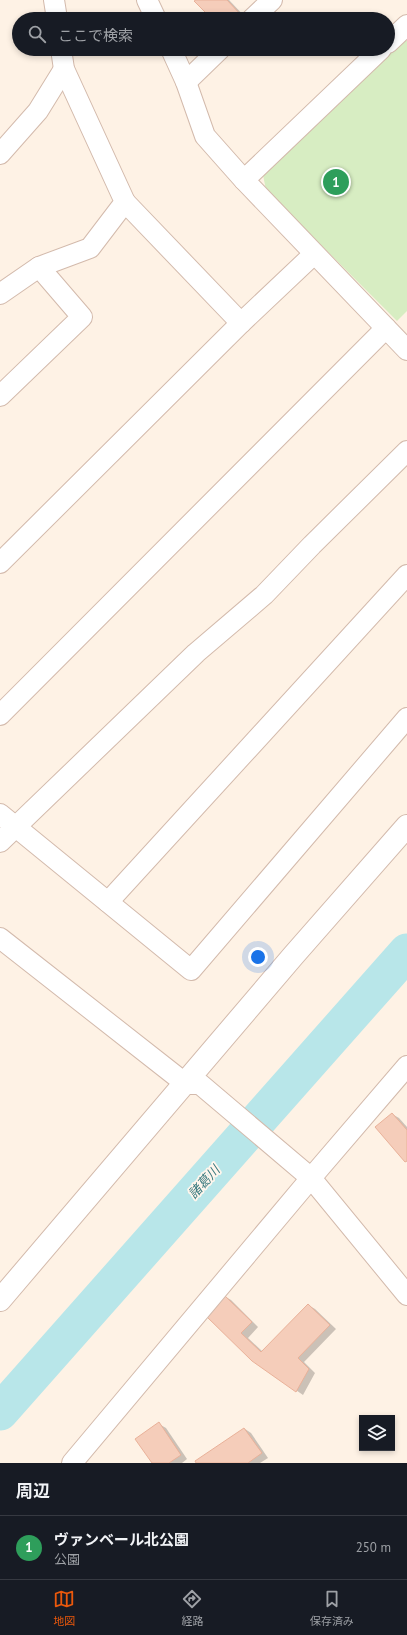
<!DOCTYPE html>
<html lang="ja">
<head>
<meta charset="utf-8">
<style>
  :root { --surface:#171b24; --page:#242831; --text:#f1f3f6; --muted:#9ea1a6; --line:#363941; --accent:#ea580c }
  body { margin:0; font-family:"PT Sans","Noto Sans JP",sans-serif; background:var(--page); color:var(--text) }
  .controls { position:absolute; right:12px; bottom:12px; display:grid; overflow:hidden; border-radius:0px; box-shadow:0 2px 6px #0003 }
  .controls button { width:36px; height:36px; display:grid; place-items:center; padding:0; border:0; border-bottom:1px solid var(--line); background:var(--surface); color:var(--text); font:20px sans-serif }
  .you { position:absolute; left:258px; top:957px; width:14px; height:14px; margin:-10px; border:3px solid #fff; border-radius:50%; background:#1a73e8; box-shadow:0 0 0 6px #1a73e833 }
  .badge { display:grid; place-items:center; width:26px; height:26px; border-radius:50%; background:var(--accent); color:#fff; font-size:13px; font-weight:700 }
  .pin { position:absolute; translate:-50% -50%; border:2px solid #fff; box-shadow:0 1px 4px #0006 }
  .list { margin:0; padding:0; list-style:none }
  h2 { display:flex; justify-content:space-between; align-items:center; height:52px; margin:0; padding:0 16px; font-size:17px }
  h2 small { font-size:13px; font-weight:400; color:var(--muted) }
  .list li { display:grid; grid-template-columns:26px 1fr auto; gap:12px; align-items:center; box-sizing:border-box; height:64px; padding:0 16px; border-top:1px solid var(--line) }
  .list b { display:block; font-size:15px; white-space:nowrap }
  .list p { margin:0; font-size:13px; white-space:nowrap; color:var(--muted) }
  .list em { font-size:13px; font-style:normal; color:var(--muted) }
  .icon { flex:none; width:22px; height:22px; fill:none; stroke:currentColor; stroke-width:2; stroke-linecap:round; stroke-linejoin:round }
  .map { position:relative; flex:none; width:407px; height:1463px; overflow:hidden }
  .search { position:absolute; background:var(--surface); box-shadow:0 2px 6px #0003; left:12px; right:12px; top:12px; height:44px; display:flex; align-items:center; gap:10px; box-sizing:border-box; padding:0 14px; border-radius:22px; color:var(--muted); font-size:15px }
  .sheet { height:116px; background:var(--surface) }
  nav { display:flex; justify-content:space-around; align-items:center; box-sizing:border-box; height:56px; border-top:1px solid var(--line); background:var(--surface); font-size:11px; color:var(--muted) }
  nav a { display:grid; justify-items:center; gap:2px }
  nav .on { color:var(--accent) }
  .map>svg:first-child { display:block }
</style>
</head>
<body>
<div class="map">
<svg width="407" height="1463" viewBox="0 0 407 1463">
  <rect width="100%" height="100%" fill="#fef2e5"/>
  <path fill="#d7edc2" d="M398,41H407V311L397,321L266,190L263,175Z"/>
  <g fill="#0003">
    <path d="M197,0H229L247,19H213Z"/>
    <path d="M392,1114L399,1118L407,1127V1162L377,1127Z"/>
    <path d="M224,1296L231,1300L258,1327L248,1338L263,1352L308,1305L315,1309L336,1329L304,1362L315,1373L303,1395L253,1360Z"/>
    <path d="M159,1424L166,1428L187,1459L182,1463H153Z"/>
    <path d="M245,1429L251,1433L268,1458L260,1463H197Z"/>
  </g>
  <g fill="none" stroke-linecap="round" stroke-linejoin="round">
    <path stroke="#b8e6e9" stroke-width="37" d="M0,1412L407,952"/>
  </g>
  <g fill="#f5cdba" stroke="#e9b199">
    <path d="M196,0H227L242,16L240,19H212L194,1Z"/>
    <path d="M392,1113L407,1130V1161L405,1162L375,1127Z"/>
    <path d="M224,1295L252,1322L241,1333L261,1352L308,1304L330,1325L298,1358L309,1369L296,1392L252,1361L205,1315Z"/>
    <path d="M159,1422L181,1455L169,1463H152L135,1439Z"/>
    <path d="M244,1428L262,1453L248,1463H196L195,1461Z"/>
  </g>
  <g fill="none" stroke-linecap="round" stroke-linejoin="round">
    <g stroke="#d3baac" stroke-width="22">
      <g id="minor">
        <path d="M54,0L57,19"/>
        <path d="M147,0L156,19"/>
        <path d="M252,19L272,0"/>
        <path d="M388,43L407,25"/>
        <path d="M171,49L186,82L205,136L244,180L407,350"/>
        <path d="M186,82L220,49"/>
        <path d="M0,154L38,111L64,69"/>
        <path d="M244,180L381,49"/>
        <path d="M125,202L241,323"/>
        <path d="M0,294L39,267L90,248L125,202L64,69L61,49"/>
        <path d="M0,396L82,317L39,267"/>
        <path d="M0,563L241,323L314,254"/>
        <path d="M0,715L386,328"/>
        <path d="M0,814L191,970L407,718"/>
        <path d="M0,842L196,653L264,595L312,545L407,451"/>
        <path d="M108,902L407,575"/>
        <path d="M0,938L186,1084H200L311,1178L407,1295"/>
        <path d="M72,1463L311,1178L407,1066"/>
      </g>
    </g>
    <g stroke="#d3baac" stroke-width="24">
      <path id="tertiary" d="M0,1300L293,956L407,826"/>
    </g>
    <use href="#minor" stroke="#fff" stroke-width="20"/>
    <use href="#tertiary" stroke="#fff" stroke-width="22"/>
  </g>
  <g text-anchor="middle" dominant-baseline="central" stroke-width="3.5" stroke-linejoin="round" paint-order="stroke">
    <g font-size="13" font-style="italic" fill="#3a7a7f" stroke="#fff6ed">
      <text transform="translate(204 1182) rotate(-48)">諸葛川</text>
    </g>
  </g>
</svg>
<div class="controls">
<button><svg class="icon" aria-label="layers" viewBox="0 0 24 24"><path d="M12 4l9 5-9 5-9-5zM3 14l9 5 9-5"/></svg></button>
</div>
<div class="you"></div>
<div class="pin badge" style="left:336px;top:182px;background:#2e9e5b">1</div>
<div class="search"><svg class="icon" aria-label="search" viewBox="0 0 24 24"><circle cx="10" cy="10" r="6"/><path d="M15 15l6 6"/></svg>ここで検索</div>
</div>
<section class="sheet">
<h2>周辺<small></small></h2>
<ul class="list">
<li><span class="badge" style="background:#2e9e5b">1</span><div><b>ヴァンベール北公園</b><p>公園</p></div><em>250 m</em></li>
</ul>
</section>
<nav>
<a class="on"><svg class="icon" aria-label="map" viewBox="0 0 24 24"><path d="M3 6l6-2 6 2 6-2v14l-6 2-6-2-6 2zM9 4v14M15 6v14"/></svg>地図</a>
<a><svg class="icon" aria-label="directions" viewBox="0 0 24 24"><path d="M12 3l9 9-9 9-9-9zM9 14v-3h6M13 9l2 2-2 2"/></svg>経路</a>
<a><svg class="icon" aria-label="saved" viewBox="0 0 24 24"><path d="M7 4h10v16l-5-4-5 4z"/></svg>保存済み</a>
</nav>
</body>
</html>
